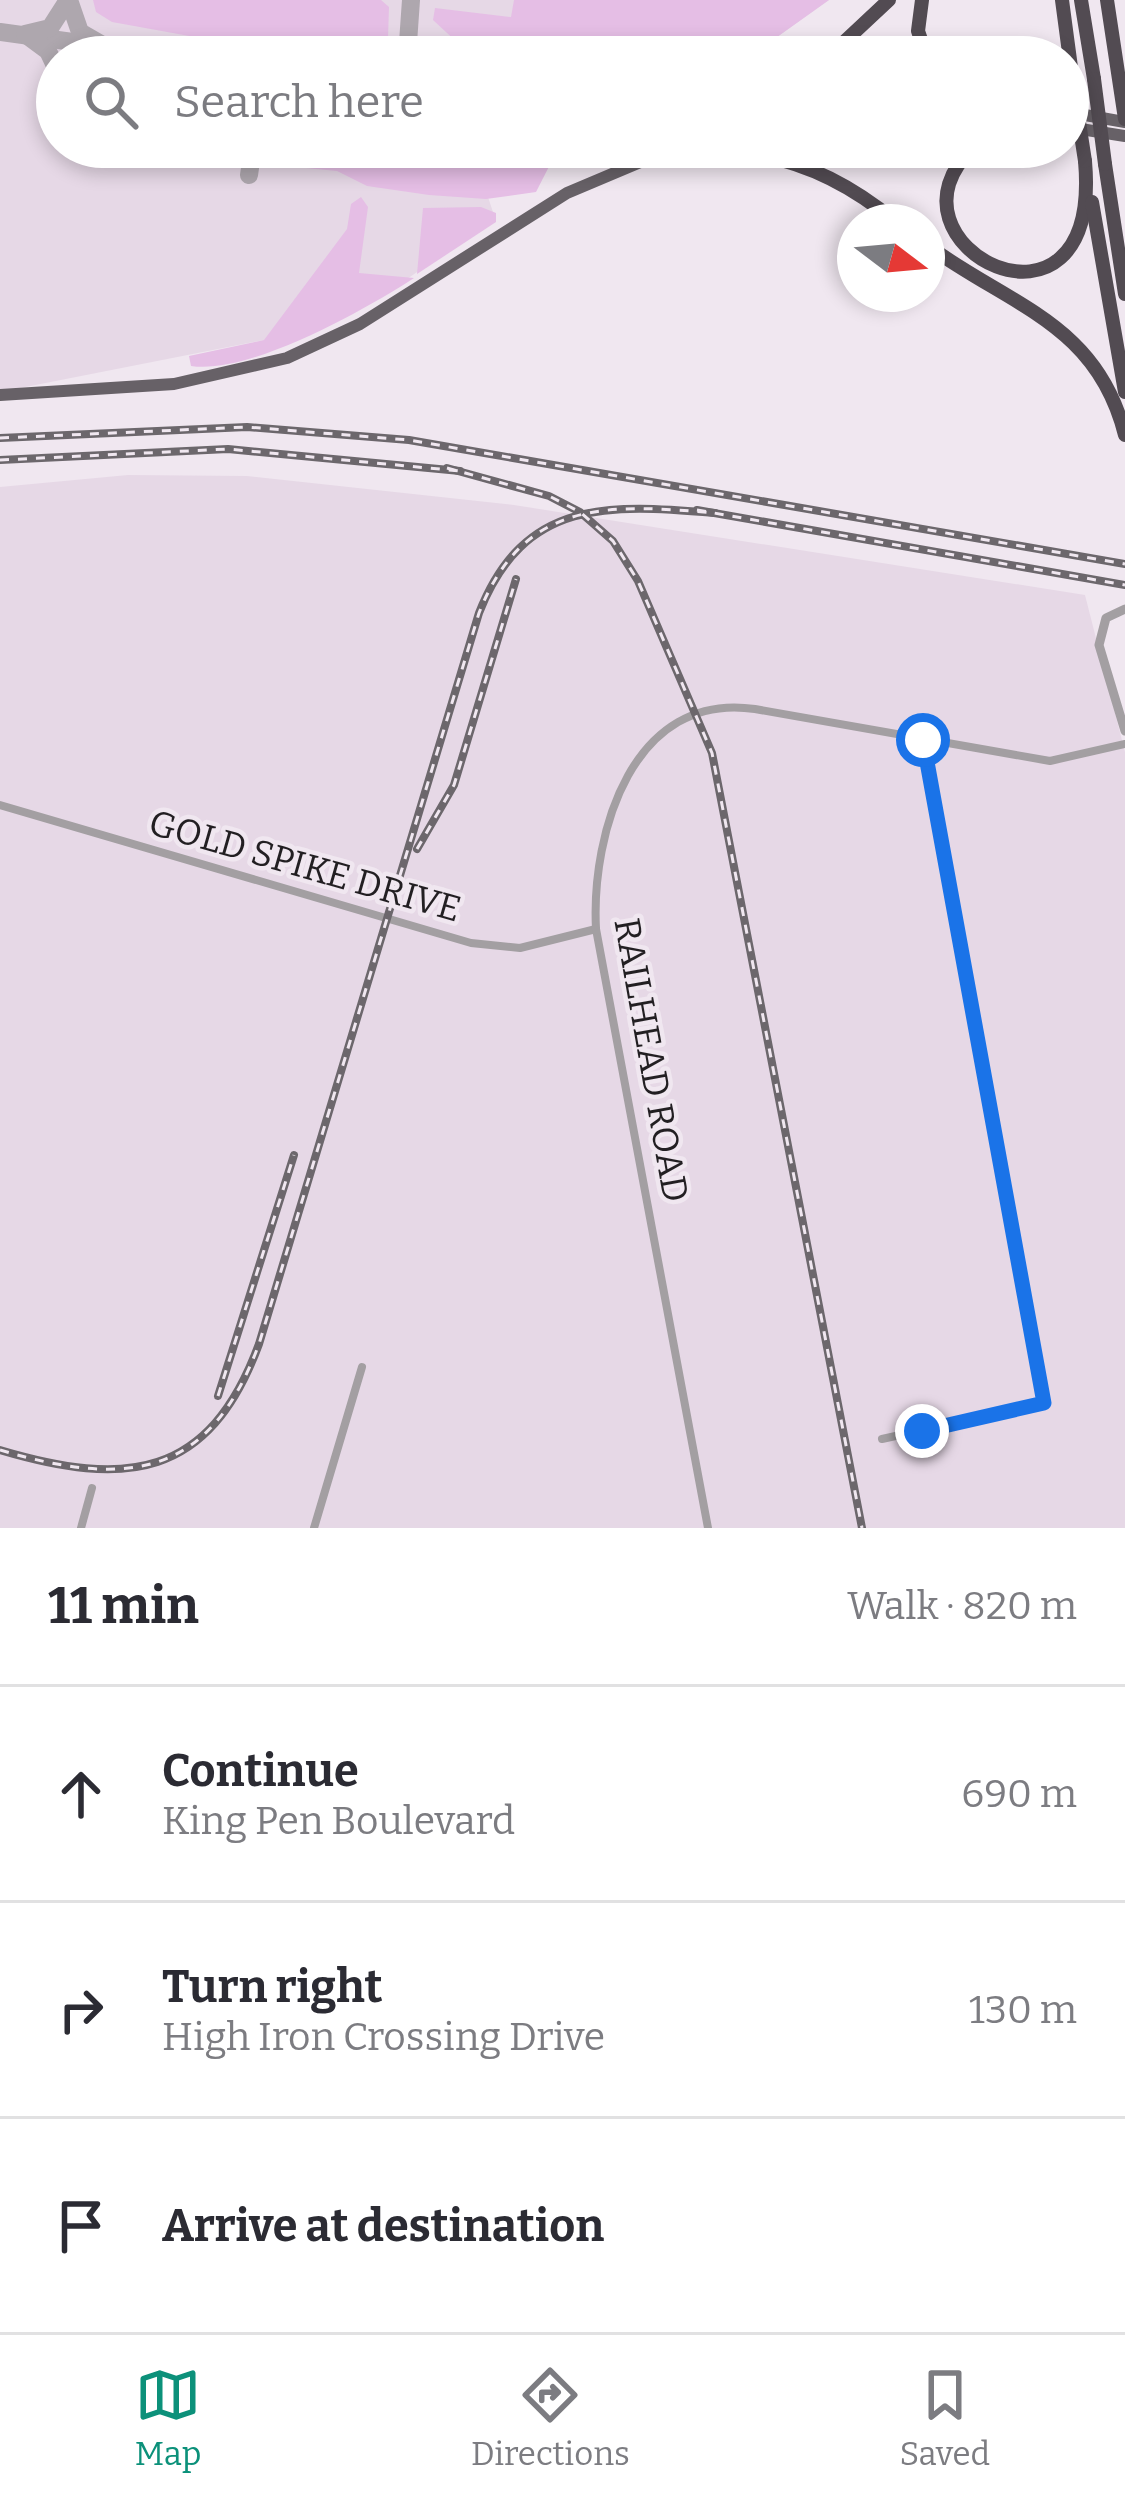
<!DOCTYPE html>
<html lang="en">
<head>
<meta charset="utf-8">
<style>
  :root { --surface:#fff; --page:#f2f2f3; --text:#2b2b33; --muted:#7c7c81; --line:#e1e1e2; --accent:#0c917a }
  body { margin:0; font-family:Bitter,serif; background:var(--page); color:var(--text) }
  .compass { position:absolute; left:837px; top:204px; width:108px; height:108px; border-radius:50%; background:var(--surface); box-shadow:0 6px 18px #0003; rotate:106deg }
  .stop { position:absolute; width:36px; height:36px; margin:-27px; border:9px solid #1a73e8; border-radius:50%; background:#fff }
  .stop.end { background:#1a73e8; border-color:#fff; box-shadow:0 3px 12px #0008 }
  .list { margin:0; padding:0; list-style:none }
  h2 { display:flex; justify-content:space-between; align-items:center; height:156px; margin:0; padding:0 48px; font-size:51px }
  h2 small { font-size:39px; font-weight:400; color:var(--muted) }
  .list li { display:grid; grid-template-columns:78px 1fr auto; gap:36px; align-items:center; box-sizing:border-box; height:216px; padding:0 48px; border-top:3px solid var(--line) }
  .list b { display:block; font-size:45px; white-space:nowrap }
  .list p { margin:0; font-size:39px; white-space:nowrap; color:var(--muted) }
  .list em { font-size:39px; font-style:normal; color:var(--muted) }
  .icon { flex:none; width:66px; height:66px; fill:none; stroke:currentColor; stroke-width:2; stroke-linecap:round; stroke-linejoin:round }
  .map { position:relative; flex:none; width:1125px; height:1528px; overflow:hidden }
  .search { position:absolute; background:var(--surface); box-shadow:0 6px 18px #0003; left:36px; right:36px; top:36px; height:132px; display:flex; align-items:center; gap:30px; box-sizing:border-box; padding:0 42px; border-radius:66px; color:var(--muted); font-size:45px }
  .sheet { height:804px; background:var(--surface) }
  nav { display:flex; justify-content:space-around; align-items:center; box-sizing:border-box; height:168px; border-top:3px solid var(--line); background:var(--surface); font-size:33px; color:var(--muted) }
  nav a { display:grid; justify-items:center; gap:6px }
  nav .on { color:var(--accent) }
  .map>svg:first-child { display:block }
</style>
</head>
<body>
<div class="map">
<svg width="1125" height="1528" viewBox="0 0 1125 1528">
  <rect width="100%" height="100%" fill="#f0e7f0"/>
  <g fill="#e6d8e6">
    <path d="M0,0H829L749,57H57V147H555L487,194L495,218L381,297L315,330L0,392Z"/>
    <path d="M128,475L247,476L514,505L1085,595L1125,752V1528H0V487Z"/>
  </g>
  <g fill="#e5bee5">
    <path d="M93,0H381L389,7L388,38L377,52L362,57L228,43L112,22L96,12Z"/>
    <path d="M514,0H829L749,57H473L433,20L435,8L511,17Z"/>
    <path d="M258,147H559L536,192L486,199L429,195L367,186L337,171L306,168L257,153Z"/>
    <path d="M361,197L368,207L359,273L414,278C365,310 249,375 191,366L189,356L264,340L347,229L351,204Z"/>
    <path d="M481,207L496,213V222L417,274L423,208Z"/>
  </g>
  <g fill="none" stroke-linecap="round" stroke-linejoin="round">
    <g stroke="#aea7ae" stroke-width="18">
      <path d="M69,0L80,32L106,47L72,57"/>
      <path d="M0,32L181,57"/>
      <path d="M407,57L411,0"/>
      <path d="M57,70L48,51L25,34L50,28L68,0"/>
      <path d="M52,123L57,85"/>
      <path d="M249,175L253,147"/>
    </g>
    <g stroke="#a39fa2" stroke-width="8">
      <path d="M0,805L471,943L520,948L596,929"/>
      <path d="M882,1439L1044,1403L923,740"/>
      <path d="M81,1528L92,1488"/>
      <path d="M314,1528L362,1367"/>
      <path d="M708,1528L596,929C591,832 633,691 755,709L1050,761L1125,744"/>
    </g>
    <path stroke="#a39fa2" stroke-width="9" d="M1125,609L1106,618L1099,645L1125,731"/>
    <g stroke="#676167" stroke-width="12">
      <path d="M1068,112L1125,122"/>
      <path d="M1068,127L1125,136"/>
      <path d="M668,153L719,150"/>
      <path d="M0,395L174,384L287,358L360,324L567,193L676,147"/>
    </g>
    <g stroke="#524b52" stroke-width="14">
      <path d="M922,0L918,31L927,57"/>
      <path d="M1062,0L1074,90"/>
      <path d="M1081,0L1094,79"/>
      <path d="M1107,0L1125,119"/>
      <path d="M828,57L889,0"/>
      <path d="M974,147C868,244 1103,364 1085,161"/>
      <path d="M712,153C782,149 844,179 896,222"/>
      <path d="M1105,164L1125,294"/>
      <path d="M1092,202L1125,392"/>
      <path d="M927,245C1010,306 1097,323 1125,435"/>
    </g>
    <g stroke="#6c676c" stroke-width="8">
      <g id="rail">
        <path d="M0,438L247,427L409,440L1125,564"/>
        <path d="M0,460L228,449L460,471"/>
        <path d="M447,468L549,496L580,512L613,541L638,581L712,753L862,1528"/>
        <path d="M697,510L1125,585"/>
        <path d="M417,849L454,785L516,579"/>
        <path d="M218,1396L294,1155"/>
        <path d="M0,1450C125,1487 209,1480 259,1344L479,613C524,498 609,504 715,513"/>
      </g>
    </g>
    <use href="#rail" stroke="#f0e7f0" stroke-width="3" stroke-dasharray="9" stroke-linecap="butt"/>
    <g stroke="#524b52" stroke-width="14">
      <path d="M1094,79L1105,164"/>
      <path d="M1074,90L1085,161"/>
    </g>
  </g>
  <g fill="none" stroke-linecap="round" stroke-linejoin="round">
    <path stroke="#1a73e8" stroke-width="15" d="M922,1431L1044,1403L923,740"/>
  </g>
  <g text-anchor="middle" dominant-baseline="central" stroke-width="9" stroke-linejoin="round" paint-order="stroke">
    <g font-size="36" fill="#221f22" stroke="#f0e7f0">
      <text transform="translate(305 866) rotate(16)">GOLD SPIKE DRIVE</text>
      <text transform="translate(651 1060) rotate(80)">RAILHEAD ROAD</text>
    </g>
  </g>
</svg>
<svg class="compass" viewBox="-18 -18 36 36"><path d="M0-13l5 13h-10z" fill="#e53935"/><path d="M0 13l5-13h-10z" fill="#7c7c81"/></svg>
<div class="stop" style="left:923px;top:740px"></div>
<div class="stop end" style="left:922px;top:1431px"></div>
<div class="search"><svg class="icon" aria-label="search" viewBox="0 0 24 24"><circle cx="10" cy="10" r="6"/><path d="M15 15l6 6"/></svg>Search here</div>
</div>
<section class="sheet">
<h2>11 min<small>Walk · 820 m</small></h2>
<ul class="list">
<li><svg class="icon" aria-label="ahead" viewBox="0 0 24 24"><path d="M12 20V5M6 11l6-6 6 6"/></svg><div><b>Continue</b><p>King Pen Boulevard</p></div><em>690 m</em></li>
<li><svg class="icon" aria-label="right" viewBox="0 0 24 24"><path d="M7 20v-9h11M14 6l5 5-5 5"/></svg><div><b>Turn right</b><p>High Iron Crossing Drive</p></div><em>130 m</em></li>
<li><svg class="icon" aria-label="arrive" viewBox="0 0 24 24"><path d="M6 21V4h12l-3 4 3 4H6"/></svg><div><b>Arrive at destination</b></div></li>
</ul>
</section>
<nav>
<a class="on"><svg class="icon" aria-label="map" viewBox="0 0 24 24"><path d="M3 6l6-2 6 2 6-2v14l-6 2-6-2-6 2zM9 4v14M15 6v14"/></svg>Map</a>
<a><svg class="icon" aria-label="directions" viewBox="0 0 24 24"><path d="M12 3l9 9-9 9-9-9zM9 14v-3h6M13 9l2 2-2 2"/></svg>Directions</a>
<a><svg class="icon" aria-label="saved" viewBox="0 0 24 24"><path d="M7 4h10v16l-5-4-5 4z"/></svg>Saved</a>
</nav>
</body>
</html>
